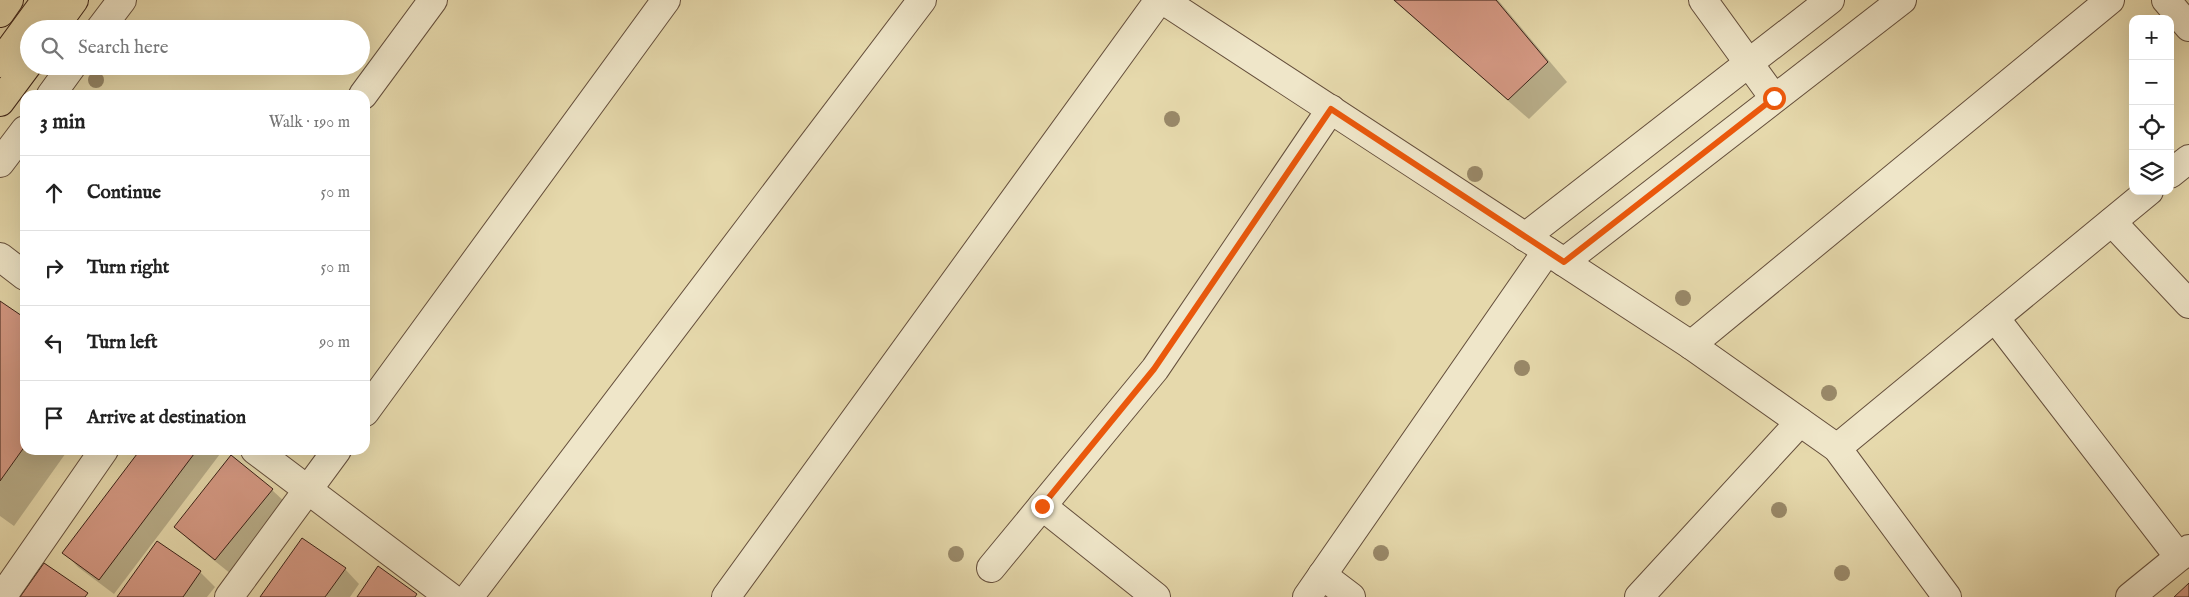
<!DOCTYPE html>
<html lang="en">
<head>
<meta charset="utf-8">
<style>
  :root { --surface:#fff; --page:#f2f2f2; --text:#222; --muted:#767676; --line:#e0e0e0 }
  body { margin:0; font-family:"IM FELL English",serif; background:var(--page); color:var(--text) }
  .controls { position:absolute; right:15px; top:15px; display:grid; overflow:hidden; border-radius:10px; box-shadow:0 5px 20px #0002 }
  .controls button { width:45px; height:45px; display:grid; place-items:center; padding:0; border:0; border-bottom:1px solid var(--line); background:var(--surface); color:var(--text); font:25px sans-serif }
  .stop { position:absolute; width:15px; height:15px; margin:-11px; border:4px solid #ea580c; border-radius:50%; background:#fff }
  .stop.end { background:#ea580c; border-color:#fff; box-shadow:0 1px 5px #0008 }
  .list { margin:0; padding:0; list-style:none }
  h2 { display:flex; justify-content:space-between; align-items:center; height:65px; margin:0; padding:0 20px; font-size:21px }
  h2 small { font-size:16px; font-weight:400; color:var(--muted) }
  .list li { display:grid; grid-template-columns:32px 1fr auto; gap:15px; align-items:center; box-sizing:border-box; height:75px; padding:0 20px; border-top:1px solid var(--line) }
  .list b { display:block; font-size:19px; white-space:nowrap }
  .list em { font-size:16px; font-style:normal; color:var(--muted) }
  .icon { flex:none; width:28px; height:28px; fill:none; stroke:currentColor; stroke-width:2; stroke-linecap:round; stroke-linejoin:round }
  .map { position:relative; flex:none; width:2189px; height:597px; overflow:hidden }
  .search { position:absolute; background:var(--surface); box-shadow:0 5px 20px #0002; left:20px; top:20px; width:350px; height:55px; display:flex; align-items:center; gap:12px; box-sizing:border-box; padding:0 18px; border-radius:28px; color:var(--muted); font-size:19px }
  .panel { position:absolute; background:var(--surface); box-shadow:0 5px 20px #0002; left:20px; top:90px; width:350px; height:365px; border-radius:15px }
  .map>svg:first-child { display:block }
</style>
</head>
<body>
<div class="map">
<svg width="2189" height="597" viewBox="0 0 2189 597">
  <rect width="100%" height="100%" fill="#e6d9ac"/>
  <filter id="stains"><feTurbulence type="fractalNoise" baseFrequency=".004" numOctaves="4"/><feColorMatrix values="0 0 0 0 .2 0 0 0 0 .09 0 0 0 0 .02 0 0 0 .5 -.17"/></filter>
  <radialGradient id="worn" r=".72"><stop offset=".6" stop-color="#630" stop-opacity="0"/><stop offset="1" stop-color="#630" stop-opacity=".3"/></radialGradient>
  <g fill="#0003">
    <path d="M1393,0H1498L1567,82L1529,119Z"/>
    <path d="M0,302L25,320V450H68L14,526L0,516Z"/>
    <path d="M141,450H223L114,594L78,567L64,552Z"/>
    <path d="M272,490L287,504L231,574L190,541L176,527Z"/>
    <path d="M158,542L200,572L215,587L207,597H119Z"/>
    <path d="M345,569L359,584L350,597H262Z"/>
  </g>
  <g fill="#d59984" stroke="#3a2117">
    <path d="M1394,0H1496L1548,62L1508,100Z"/>
    <path d="M0,301L25,318V446L0,481Z"/>
    <path d="M140,450H197L99,580L62,553Z"/>
    <path d="M231,455L273,489L215,560L174,527Z"/>
    <path d="M302,538L346,568L325,597H260Z"/>
    <path d="M157,541L201,571L183,597H117Z"/>
    <path d="M44,563L88,593L85,597H20Z"/>
    <path d="M378,566L417,594L415,597H357Z"/>
    <path d="M2189,583V597H2174Z"/>
  </g>
  <g fill="none" stroke-linecap="round" stroke-linejoin="round">
    <g stroke="#654f3c" stroke-width="30">
      <g id="minor">
        <path d="M1163,0L1691,345L1837,448L1947,597"/>
        <path d="M1703,0L1774,98"/>
        <path d="M2166,0L2189,27"/>
        <path d="M100,29L122,0"/>
        <path d="M51,95L72,66"/>
        <path d="M363,95L433,0"/>
        <path d="M0,163L25,130"/>
        <path d="M2170,174L2189,159"/>
        <path d="M2112,222L2189,304"/>
        <path d="M1525,237L1830,0"/>
        <path d="M0,257L25,276"/>
        <path d="M1564,262L1902,0"/>
        <path d="M1995,318L2179,557"/>
        <path d="M1691,345L2110,0"/>
        <path d="M365,412L666,0"/>
        <path d="M1837,448L2149,191"/>
        <path d="M255,450L450,597"/>
        <path d="M1042,506L1156,597"/>
        <path d="M991,568L1155,369L1331,109"/>
        <path d="M1322,575L1351,597"/>
        <path d="M2,597L104,450"/>
        <path d="M229,597L337,450"/>
        <path d="M469,597L922,0"/>
        <path d="M726,597L1159,0"/>
        <path d="M1307,597L1547,251"/>
        <path d="M1639,597L1800,422"/>
        <path d="M2130,597L2189,549"/>
      </g>
    </g>
    <g stroke="#3a2117" stroke-width="30">
      <g id="major">
        <path d="M0,13L9,0"/>
        <path d="M0,63L46,0"/>
      </g>
    </g>
    <g stroke="#3a2117" stroke-width="30">
      <g id="highway">
        <path d="M53,29L74,0"/>
        <path d="M0,102L29,63"/>
      </g>
    </g>
    <use href="#minor" stroke="#efe6c9" stroke-width="28"/>
    <use href="#major" stroke="#e6d9ac" stroke-width="28"/>
    <use href="#highway" stroke="#e6d9ac" stroke-width="28"/>
  </g>
  <g fill="#998969">
    <circle cx="96" cy="80" r="8"/>
    <circle cx="1172" cy="119" r="8"/>
    <circle cx="1475" cy="174" r="8"/>
    <circle cx="1683" cy="298" r="8"/>
    <circle cx="1522" cy="368" r="8"/>
    <circle cx="1829" cy="393" r="8"/>
    <circle cx="1779" cy="510" r="8"/>
    <circle cx="1381" cy="553" r="8"/>
    <circle cx="956" cy="554" r="8"/>
    <circle cx="1842" cy="573" r="8"/>
  </g>
  <g fill="none" stroke-linecap="round" stroke-linejoin="round">
    <path stroke="#ea580c" stroke-width="6" d="M1042,506L1154,369L1331,109L1564,262L1774,98"/>
  </g>
  <rect width="100%" height="100%" filter="url(#stains)"/>
  <rect width="100%" height="100%" fill="url(#worn)"/>
</svg>
<div class="controls">
<button>+</button>
<button>−</button>
<button><svg class="icon" aria-label="locate" viewBox="0 0 24 24"><circle cx="12" cy="12" r="6"/><path d="M12 2v4M12 18v4M2 12h4M18 12h4"/></svg></button>
<button><svg class="icon" aria-label="layers" viewBox="0 0 24 24"><path d="M12 4l9 5-9 5-9-5zM3 14l9 5 9-5"/></svg></button>
</div>
<div class="stop" style="left:1774px;top:98px"></div>
<div class="stop end" style="left:1042px;top:506px"></div>
<div class="search"><svg class="icon" aria-label="search" viewBox="0 0 24 24"><circle cx="10" cy="10" r="6"/><path d="M15 15l6 6"/></svg>Search here</div>
<section class="panel">
<h2>3 min<small>Walk · 190 m</small></h2>
<ul class="list">
<li><svg class="icon" aria-label="ahead" viewBox="0 0 24 24"><path d="M12 20V5M6 11l6-6 6 6"/></svg><div><b>Continue</b></div><em>50 m</em></li>
<li><svg class="icon" aria-label="right" viewBox="0 0 24 24"><path d="M7 20v-9h11M14 6l5 5-5 5"/></svg><div><b>Turn right</b></div><em>50 m</em></li>
<li><svg class="icon" aria-label="left" viewBox="0 0 24 24"><path d="M17 20v-9H6M10 6l-5 5 5 5"/></svg><div><b>Turn left</b></div><em>90 m</em></li>
<li><svg class="icon" aria-label="arrive" viewBox="0 0 24 24"><path d="M6 21V4h12l-3 4 3 4H6"/></svg><div><b>Arrive at destination</b></div></li>
</ul>
</section>
</div>
</body>
</html>
